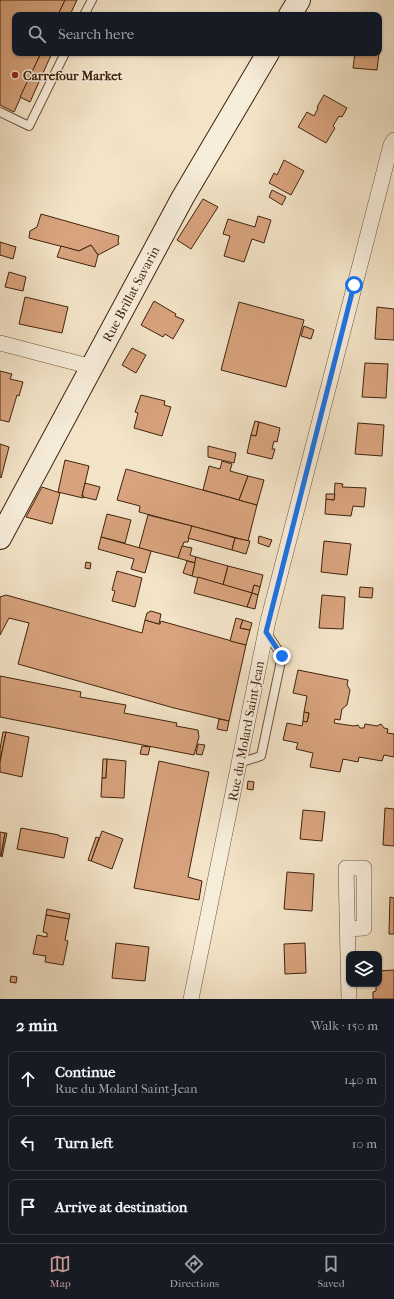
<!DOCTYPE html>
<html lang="en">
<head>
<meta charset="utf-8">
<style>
  :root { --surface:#171b24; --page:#242831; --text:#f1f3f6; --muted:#9ea1a6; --line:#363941; --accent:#c59692 }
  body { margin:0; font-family:"IM FELL French Canon",serif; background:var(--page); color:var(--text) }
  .controls { position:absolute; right:12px; bottom:12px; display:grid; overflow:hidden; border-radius:8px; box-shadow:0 1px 3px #0004 }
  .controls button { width:36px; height:36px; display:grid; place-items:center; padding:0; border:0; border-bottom:1px solid var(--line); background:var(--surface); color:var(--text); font:20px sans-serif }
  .stop { position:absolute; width:12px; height:12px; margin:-9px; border:3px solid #1a73e8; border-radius:50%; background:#fff }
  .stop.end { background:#1a73e8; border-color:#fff; box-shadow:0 1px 4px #0008 }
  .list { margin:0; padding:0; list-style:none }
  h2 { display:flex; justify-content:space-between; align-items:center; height:52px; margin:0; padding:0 16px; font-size:17px }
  h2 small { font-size:13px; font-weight:400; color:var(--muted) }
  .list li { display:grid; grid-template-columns:26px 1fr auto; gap:12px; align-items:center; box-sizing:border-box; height:56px; margin:0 8px 8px; padding:0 8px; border:1px solid var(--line); border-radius:8px }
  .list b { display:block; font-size:15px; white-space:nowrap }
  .list p { margin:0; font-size:13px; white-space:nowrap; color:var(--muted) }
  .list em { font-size:13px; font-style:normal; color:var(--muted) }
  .icon { flex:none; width:22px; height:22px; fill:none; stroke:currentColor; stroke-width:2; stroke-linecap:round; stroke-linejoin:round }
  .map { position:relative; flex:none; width:394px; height:999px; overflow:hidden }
  .search { position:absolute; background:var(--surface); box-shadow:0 1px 3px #0004; left:12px; right:12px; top:12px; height:44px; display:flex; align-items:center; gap:10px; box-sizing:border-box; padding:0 14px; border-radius:8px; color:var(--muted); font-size:15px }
  .sheet { height:244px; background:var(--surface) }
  nav { display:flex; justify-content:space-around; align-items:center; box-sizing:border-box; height:56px; border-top:1px solid var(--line); background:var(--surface); font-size:11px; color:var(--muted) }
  nav a { display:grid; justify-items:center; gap:2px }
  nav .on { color:var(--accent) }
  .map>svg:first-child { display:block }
</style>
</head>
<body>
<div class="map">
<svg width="394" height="999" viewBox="0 0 394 999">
  <rect width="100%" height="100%" fill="#f3e3c7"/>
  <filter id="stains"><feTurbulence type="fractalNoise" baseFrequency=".005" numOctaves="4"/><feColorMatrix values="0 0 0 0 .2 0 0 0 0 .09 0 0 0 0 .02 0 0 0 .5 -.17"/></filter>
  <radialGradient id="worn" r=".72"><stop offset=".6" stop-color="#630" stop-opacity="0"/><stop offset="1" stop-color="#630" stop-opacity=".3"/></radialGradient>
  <g fill="#d8a37e" stroke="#40240c">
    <path d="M0,0H65L58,15H15V53H41L14,112L0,105Z"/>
    <path d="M65,0H77L70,15H58Z"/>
    <path d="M41,53H52L30,102L20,97Z"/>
    <path d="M355,53H379L377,70L353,68Z"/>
    <path d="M324,95L347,108L342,117L339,116L333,126L335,128L326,143L298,127L307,112L314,116L318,108L317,107Z"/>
    <path d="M284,160L304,171L291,195L269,183L274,173L277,175Z"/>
    <path d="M272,190L286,197L282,205L269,197Z"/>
    <path d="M203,199L218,207L191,249L177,240Z"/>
    <path d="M41,214L119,236L118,241L119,244L98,255L91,245L79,251L29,238L30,231L37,227Z"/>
    <path d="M258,216L271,220L264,243L252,239L244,262L224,256L230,236L223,234L228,219L255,227Z"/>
    <path d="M0,242L16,247L13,259L0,255Z"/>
    <path d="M91,245L98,255L95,267L57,257L61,246L79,251Z"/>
    <path d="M9,272L26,277L23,291L5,287Z"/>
    <path d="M25,297L68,307L62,333L19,324Z"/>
    <path d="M154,301L176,314L175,316L184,320L173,339L165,334L163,337L141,325Z"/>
    <path d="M239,302L304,320L286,387L221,370Z"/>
    <path d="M377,307L394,309V340L375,339Z"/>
    <path d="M304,326L314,330L311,339L301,336Z"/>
    <path d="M132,348L146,355L136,373L122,365Z"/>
    <path d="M365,363L388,364L386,398L362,397Z"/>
    <path d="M0,371L12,374L10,379L23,382L19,396L17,395L9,422L0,420Z"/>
    <path d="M141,395L165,401L164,405L171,407L162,436L134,428L138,413L135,412Z"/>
    <path d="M255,421L259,422L256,436L251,435Z"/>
    <path d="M259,422L280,428L277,442L274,441L272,449H275L272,459L247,453L251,435L256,436Z"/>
    <path d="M358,423L384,425L382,456L355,454Z"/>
    <path d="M0,444L9,447L1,478L0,477Z"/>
    <path d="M208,446L236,453L234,463L208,457Z"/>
    <path d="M65,460L89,466L82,496H84L83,498L58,492Z"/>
    <path d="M222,461L232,464L230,471L248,476L239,500L203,490L209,466L220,469Z"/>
    <path d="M126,469L257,505L248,541L139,512L140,506L117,500Z"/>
    <path d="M248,476L264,480L257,505L239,500Z"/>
    <path d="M85,483L100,487L96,500L83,497L84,496H82Z"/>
    <path d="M335,483L343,484L342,487L366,488L364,507L353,506L351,516L325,514L326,499L334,500Z"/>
    <path d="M42,487L60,493L52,524L26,517Z"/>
    <path d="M326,494H335L334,500L326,499Z"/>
    <path d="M107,514L131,520L125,543L101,537Z"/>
    <path d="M148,515L192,526L188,542H184L178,558L139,548Z"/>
    <path d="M192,526L235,538L232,550L188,538Z"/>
    <path d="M259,536L272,540L269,547L258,543Z"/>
    <path d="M101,537L151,551L145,573L131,569L134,559L98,549Z"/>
    <path d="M235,538L250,541L246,554L232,550Z"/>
    <path d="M324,541L351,544L347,575L321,572Z"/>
    <path d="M182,546L192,548L190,555L196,557L195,563L178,558Z"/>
    <path d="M196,557L228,566L223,585L192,576Z"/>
    <path d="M187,561L195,563L192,576L183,573Z"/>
    <path d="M86,562L91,563L90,569L85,568Z"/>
    <path d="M228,566L263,575L260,587L254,585L252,593L223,585Z"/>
    <path d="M117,571L142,578L135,607L112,601L115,591L112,590Z"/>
    <path d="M198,577L252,593L247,607L194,593Z"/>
    <path d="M254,585L260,587L258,595L252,593Z"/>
    <path d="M360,587L373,588L372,598L359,597Z"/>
    <path d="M252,593L258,595L255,609L247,607Z"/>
    <path d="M6,595L142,633L145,620L159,624H160L161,621L246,645L229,721L174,708L18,664L29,623L9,618L0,635V597Z"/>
    <path d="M322,595L345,597L343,629L319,628Z"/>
    <path d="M151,611L161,614L159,624L145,620L147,613Z"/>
    <path d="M236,618L243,620L240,628L250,630L246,645L230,641Z"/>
    <path d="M243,620L252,623L250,630L240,628Z"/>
    <path d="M298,670L348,680L347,685L350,690L347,705L342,709L340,720L335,719L334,723L354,726L358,725L360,728H364L365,724L377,726L381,724L384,728L388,729L387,733L394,734V757L384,755L382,761L359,757L358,762L343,759L340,772L310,767L313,753L296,749L298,743L283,740L287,723L302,726L303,721L307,722L309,713L304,712L307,696L293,693Z"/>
    <path d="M0,676L81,692L80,697L126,705L124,713L177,723L176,726L198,730L199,737L194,755L0,717Z"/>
    <path d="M304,712L309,713L307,722L303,721Z"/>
    <path d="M219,719L229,721L227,731L217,729Z"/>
    <path d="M3,732H6L0,762V749Z"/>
    <path d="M6,732L29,737L22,777L0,772V762Z"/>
    <path d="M198,744L205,745L202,755L196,754Z"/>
    <path d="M142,746L150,747L148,755L140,754Z"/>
    <path d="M103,759H107L106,778H102Z"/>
    <path d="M107,759L126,761L124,798L101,797L102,778H106Z"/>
    <path d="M159,761L209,772L188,877L202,881L199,900L134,888Z"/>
    <path d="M248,781L254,782L253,790L247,789Z"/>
    <path d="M385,808L394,809V846L383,845Z"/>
    <path d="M303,810L325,812L322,841L300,839Z"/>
    <path d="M21,828L59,835V836L68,838L64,858L17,849Z"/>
    <path d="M102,831L123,839L112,869L91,861Z"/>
    <path d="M0,832L5,833L1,856H0Z"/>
    <path d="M5,833H7L2,857L1,856Z"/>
    <path d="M96,837L99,838L91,861L88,860Z"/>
    <path d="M287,872L314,874L312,911L284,909Z"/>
    <path d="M390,897L394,898V934H389Z"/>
    <path d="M47,909L70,914L69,919L46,915Z"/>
    <path d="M46,915L69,919L65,940L68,941L63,965L45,962L46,956L33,954L37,935L47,937V933L43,932Z"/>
    <path d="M116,943L149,947L145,981L112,978Z"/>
    <path d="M305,943L306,973L285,974L284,944Z"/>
    <path d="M394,970V999H373V992L376,991V984H379V971Z"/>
    <path d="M11,976L17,977L16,983L10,982Z"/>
  </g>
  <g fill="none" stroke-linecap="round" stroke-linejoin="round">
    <g stroke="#6d543b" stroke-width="10">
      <g id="service">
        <path d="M84,15L92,0"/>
        <path d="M0,112L29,126L65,53"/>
        <path d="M239,763L261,756L282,656L266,632"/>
      </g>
    </g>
    <g stroke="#6d543b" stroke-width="16">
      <g id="minor">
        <path d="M0,343L92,367"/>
        <path d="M347,929L364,928V868H346L349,999"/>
        <path d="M191,999L268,621L391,145L394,140"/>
      </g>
    </g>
    <g stroke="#40240c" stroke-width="24">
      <g id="secondary">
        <path d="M290,15L299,0"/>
        <path d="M0,538L183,197L268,53"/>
      </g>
    </g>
    <use href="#service" stroke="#f7eddb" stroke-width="8"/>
    <use href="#minor" stroke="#f7eddb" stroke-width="15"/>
    <use href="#secondary" stroke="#f7eddb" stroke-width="22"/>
  </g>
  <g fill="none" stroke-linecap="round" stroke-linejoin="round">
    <path stroke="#1a73e8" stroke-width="5" d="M282,656L266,632L354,285"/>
  </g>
  <circle fill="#8f2418" stroke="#f7eddb" stroke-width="1.5" cx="15" cy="75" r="4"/>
  <g text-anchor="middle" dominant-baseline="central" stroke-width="3" stroke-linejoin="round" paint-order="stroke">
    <g font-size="13" font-weight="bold" fill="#40240c" stroke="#f7eddb" text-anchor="start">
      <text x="23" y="75">Carrefour Market</text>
    </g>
    <g font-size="13" fill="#40240c" stroke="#f7eddb">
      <text transform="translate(131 294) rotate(-62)">Rue Brillat Savarin</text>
      <text transform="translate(246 731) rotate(-79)">Rue du Molard Saint-Jean</text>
    </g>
  </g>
  <rect width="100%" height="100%" filter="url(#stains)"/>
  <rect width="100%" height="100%" fill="url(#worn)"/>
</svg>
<div class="controls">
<button><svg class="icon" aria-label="layers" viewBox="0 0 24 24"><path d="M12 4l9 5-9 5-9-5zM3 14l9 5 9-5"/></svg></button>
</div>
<div class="stop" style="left:354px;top:285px"></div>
<div class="stop end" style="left:282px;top:656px"></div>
<div class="search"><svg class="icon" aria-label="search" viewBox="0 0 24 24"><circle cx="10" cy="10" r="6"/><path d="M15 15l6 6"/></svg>Search here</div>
</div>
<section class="sheet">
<h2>2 min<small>Walk · 150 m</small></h2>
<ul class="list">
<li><svg class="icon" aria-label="ahead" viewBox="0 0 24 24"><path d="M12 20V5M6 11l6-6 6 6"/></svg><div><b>Continue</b><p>Rue du Molard Saint-Jean</p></div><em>140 m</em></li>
<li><svg class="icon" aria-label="left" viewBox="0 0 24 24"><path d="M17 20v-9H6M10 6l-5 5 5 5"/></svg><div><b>Turn left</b></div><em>10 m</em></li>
<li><svg class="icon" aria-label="arrive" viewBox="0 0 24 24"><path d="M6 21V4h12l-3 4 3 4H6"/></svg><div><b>Arrive at destination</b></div></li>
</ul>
</section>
<nav>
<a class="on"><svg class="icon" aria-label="map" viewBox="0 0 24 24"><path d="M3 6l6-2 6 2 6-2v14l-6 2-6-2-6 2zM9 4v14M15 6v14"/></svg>Map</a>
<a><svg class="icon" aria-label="directions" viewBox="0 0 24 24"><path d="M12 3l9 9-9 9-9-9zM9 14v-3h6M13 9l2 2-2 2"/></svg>Directions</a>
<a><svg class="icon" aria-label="saved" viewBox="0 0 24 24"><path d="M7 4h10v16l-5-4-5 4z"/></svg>Saved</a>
</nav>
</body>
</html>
